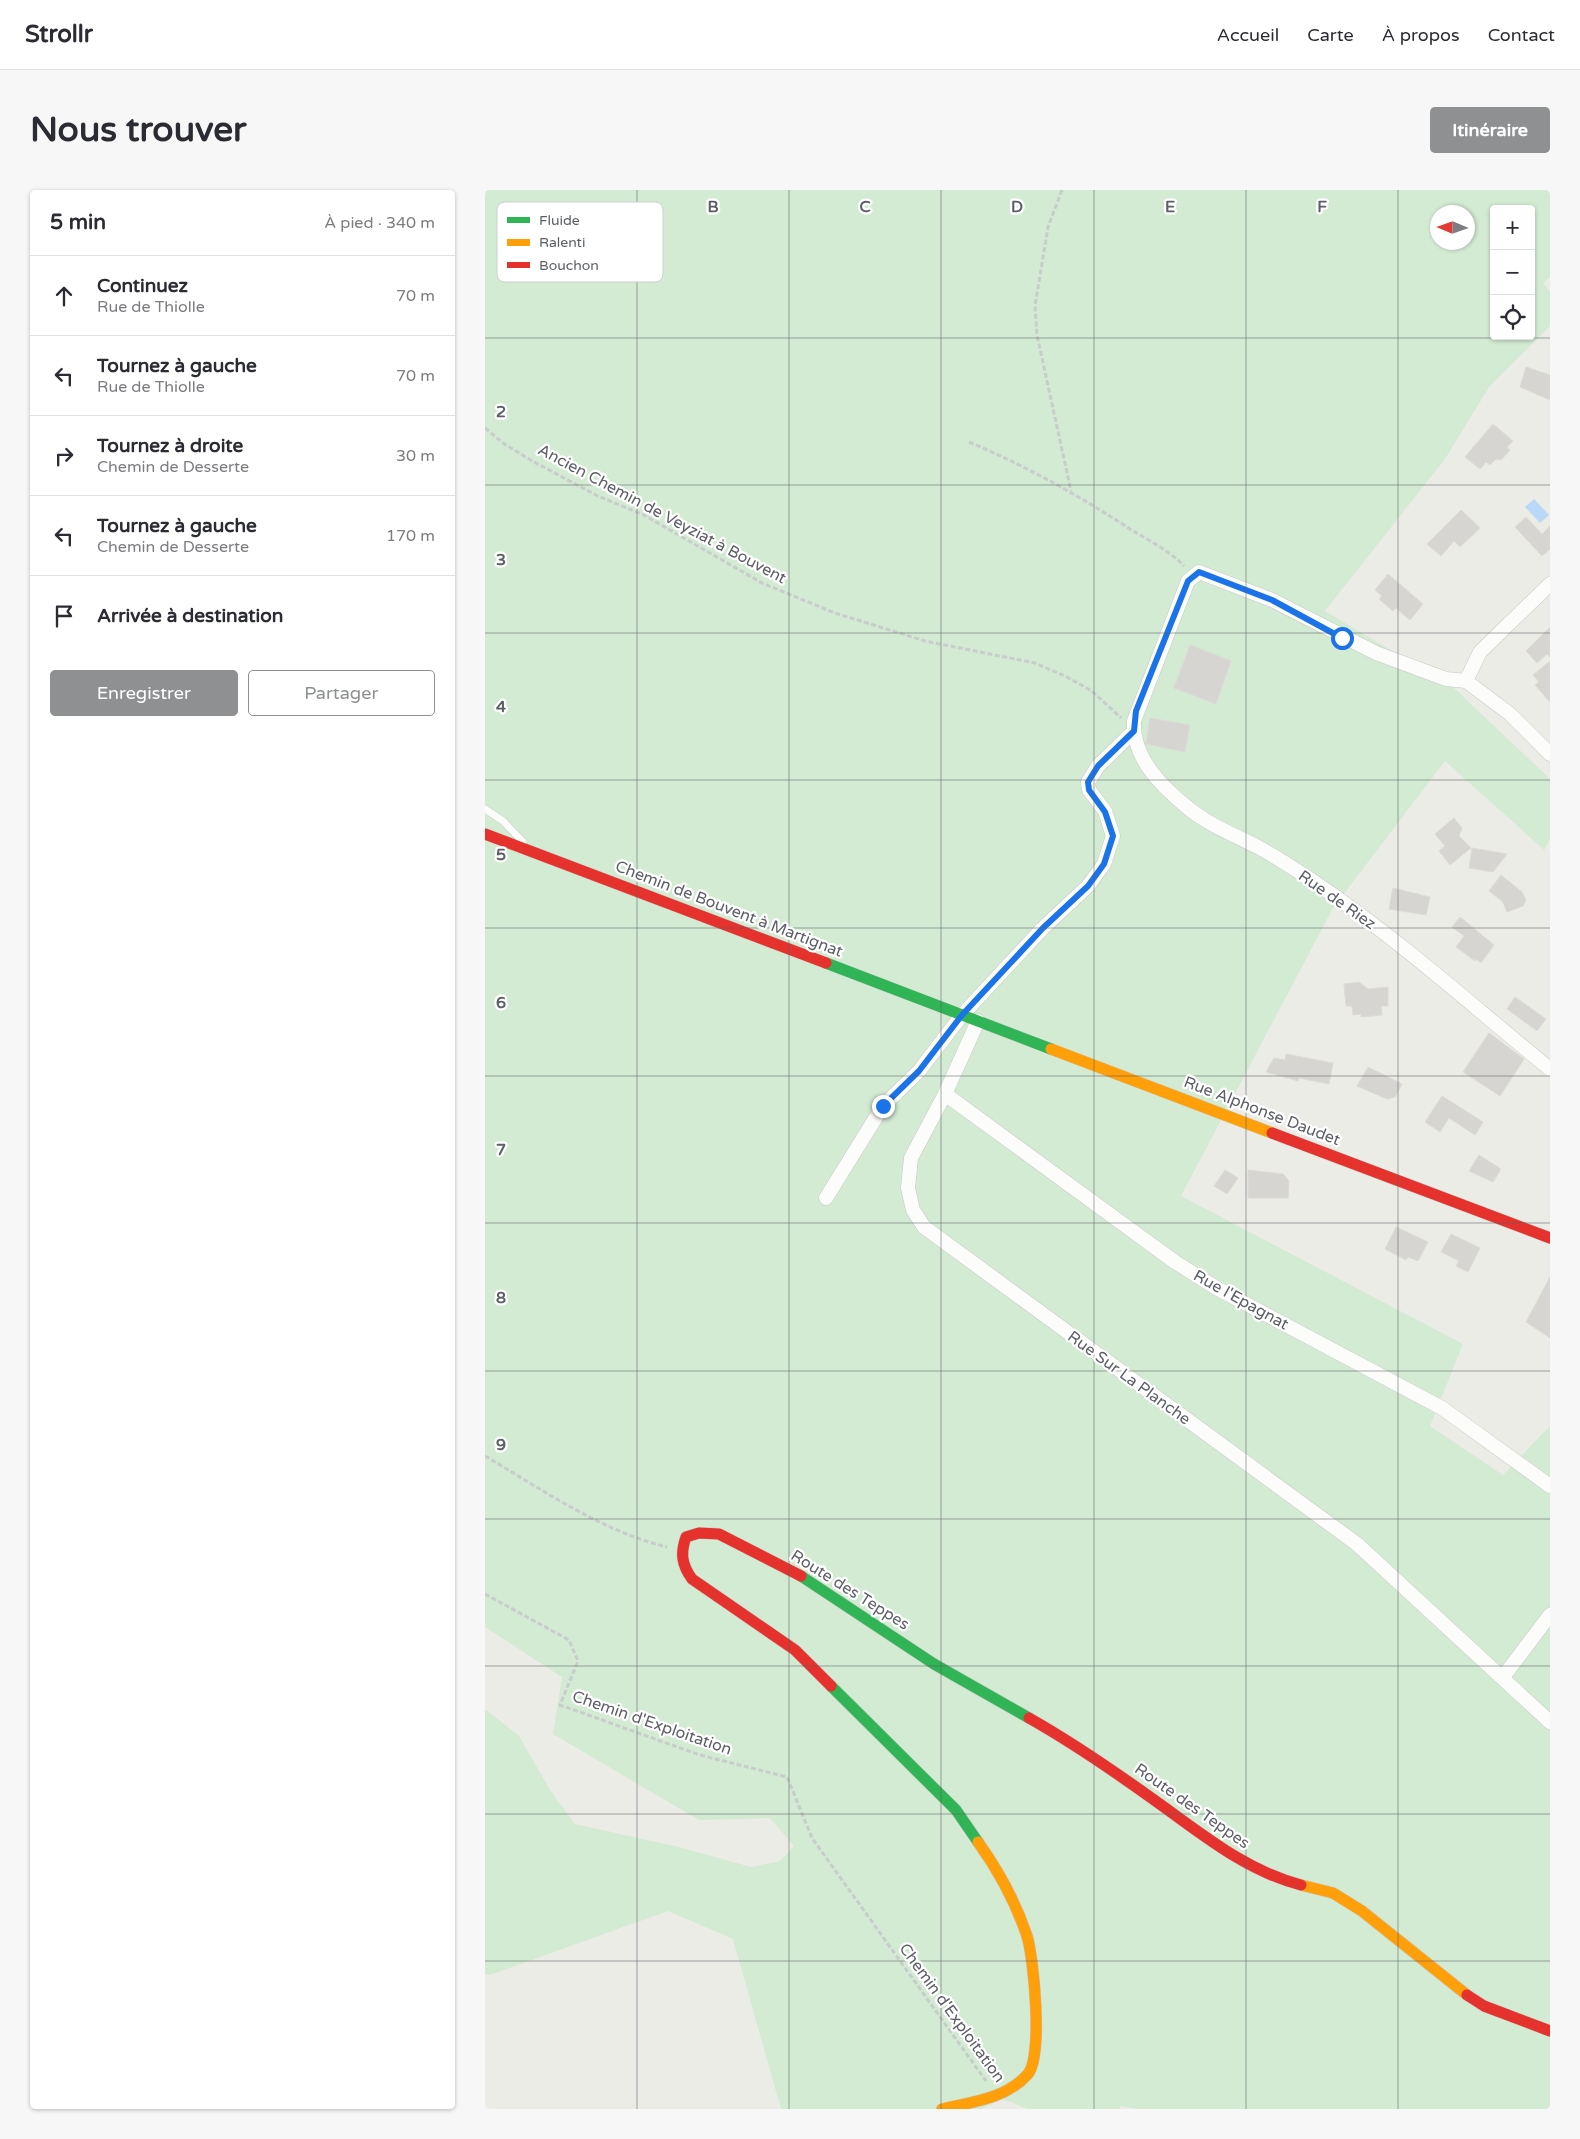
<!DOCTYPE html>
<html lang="fr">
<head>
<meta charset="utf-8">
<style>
  :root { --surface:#fff; --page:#f7f7f7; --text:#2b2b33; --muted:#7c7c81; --line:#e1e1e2; --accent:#8e9092 }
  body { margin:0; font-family:"Varela Round",sans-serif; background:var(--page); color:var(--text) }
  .controls { position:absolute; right:15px; top:15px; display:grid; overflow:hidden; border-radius:5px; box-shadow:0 1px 4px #0004 }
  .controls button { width:45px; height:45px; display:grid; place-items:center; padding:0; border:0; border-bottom:1px solid var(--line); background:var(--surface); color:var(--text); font:25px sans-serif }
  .compass { position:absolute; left:945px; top:15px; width:45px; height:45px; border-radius:50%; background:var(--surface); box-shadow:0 1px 4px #0004; rotate:272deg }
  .stop { position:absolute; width:15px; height:15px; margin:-11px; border:4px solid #1a73e8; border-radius:50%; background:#fff }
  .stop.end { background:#1a73e8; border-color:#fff; box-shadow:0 1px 5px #0008 }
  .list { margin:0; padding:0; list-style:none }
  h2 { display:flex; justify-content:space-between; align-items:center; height:65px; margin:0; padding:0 20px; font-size:21px }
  h2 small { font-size:16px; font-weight:400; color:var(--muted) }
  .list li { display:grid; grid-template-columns:32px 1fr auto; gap:15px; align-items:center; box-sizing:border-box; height:80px; padding:0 20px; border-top:1px solid var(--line) }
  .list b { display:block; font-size:19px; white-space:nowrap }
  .list p { margin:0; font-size:16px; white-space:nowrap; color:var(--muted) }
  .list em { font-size:16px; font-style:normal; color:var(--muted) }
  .actions { display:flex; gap:10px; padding:15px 20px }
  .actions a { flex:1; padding:11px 0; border:1px solid var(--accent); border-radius:5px; text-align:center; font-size:18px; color:var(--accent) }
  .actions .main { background:var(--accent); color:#fff }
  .icon { flex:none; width:28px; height:28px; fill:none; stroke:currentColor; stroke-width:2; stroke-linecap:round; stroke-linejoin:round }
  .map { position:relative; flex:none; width:1065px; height:1919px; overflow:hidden; border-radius:5px }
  header { display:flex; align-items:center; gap:30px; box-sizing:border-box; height:70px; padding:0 25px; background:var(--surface); border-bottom:1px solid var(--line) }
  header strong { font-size:24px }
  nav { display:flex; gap:28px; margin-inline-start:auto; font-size:18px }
  .intro { display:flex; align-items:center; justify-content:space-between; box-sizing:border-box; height:120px; padding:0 30px }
  h1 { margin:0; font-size:35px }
  .button { padding:12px 22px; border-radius:5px; background:var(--accent); color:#fff; font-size:18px; font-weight:700 }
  main { display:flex; gap:30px; padding:0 30px }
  aside { flex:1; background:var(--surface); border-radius:5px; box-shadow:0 1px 4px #0004 }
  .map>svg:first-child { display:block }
</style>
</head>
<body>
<header>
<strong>Strollr</strong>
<nav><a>Accueil</a><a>Carte</a><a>À propos</a><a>Contact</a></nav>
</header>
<div class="intro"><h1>Nous trouver</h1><a class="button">Itinéraire</a></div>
<main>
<aside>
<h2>5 min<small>À pied · 340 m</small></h2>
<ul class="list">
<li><svg class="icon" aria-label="ahead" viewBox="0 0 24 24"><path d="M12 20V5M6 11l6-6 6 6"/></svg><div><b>Continuez</b><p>Rue de Thiolle</p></div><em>70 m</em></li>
<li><svg class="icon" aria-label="left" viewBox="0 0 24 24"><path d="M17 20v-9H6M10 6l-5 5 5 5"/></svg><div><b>Tournez à gauche</b><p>Rue de Thiolle</p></div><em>70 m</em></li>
<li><svg class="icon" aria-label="right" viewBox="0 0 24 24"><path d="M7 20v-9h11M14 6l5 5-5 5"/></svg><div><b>Tournez à droite</b><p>Chemin de Desserte</p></div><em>30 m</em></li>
<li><svg class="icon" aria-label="left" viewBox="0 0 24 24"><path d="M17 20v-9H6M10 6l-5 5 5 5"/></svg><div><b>Tournez à gauche</b><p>Chemin de Desserte</p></div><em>170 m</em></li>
<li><svg class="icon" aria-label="arrive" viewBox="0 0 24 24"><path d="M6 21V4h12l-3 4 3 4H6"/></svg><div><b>Arrivée à destination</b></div></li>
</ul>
<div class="actions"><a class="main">Enregistrer</a><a>Partager</a></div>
</aside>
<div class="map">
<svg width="1065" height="1919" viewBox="0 0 1065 1919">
  <rect width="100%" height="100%" fill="#ecece7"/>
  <path fill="#d3ead3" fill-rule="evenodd" d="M0,0H1065V87L1058,93L1065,102V136L1004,197L960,269L840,421L969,498L1065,589V649L1059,660L960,571L848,718L696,1006L978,1154L945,1236L1018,1285L1065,1236V1919H653L636,1916L634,1919H543L518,1909L496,1919H296L248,1749L183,1721L5,1785L0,1784V1519L34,1546L65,1600L90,1634L194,1657L266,1677L295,1671L309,1656L285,1628L214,1630L68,1544L77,1487L0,1437ZM1009,19H1046V146H1009ZM952,22H982V52H952Z"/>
  <path fill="#bad8f8" d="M1049,309L1064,325L1055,333L1040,317Z"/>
  <g fill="#d6d5d2" stroke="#dcdbd6">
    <path d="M1041,177L1065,185V210L1035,197Z"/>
    <path d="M1008,234L1028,251L1022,257L1025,260L1016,270L1011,269L1005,275L1001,272L995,279L980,267Z"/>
    <path d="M976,320L995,338L975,357L969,351L956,366L942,354Z"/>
    <path d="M1041,327L1057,344L1065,336V359L1057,366L1030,337Z"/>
    <path d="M903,384L938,414L925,430L911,418L908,421L894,409L897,406L890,400Z"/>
    <path d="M1065,437V467L1062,464L1052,473L1041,461Z"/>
    <path d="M705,455L746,471L731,514L689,498Z"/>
    <path d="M1065,471V512L1050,495L1054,492L1048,485Z"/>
    <path d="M665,528L705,535L700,562L661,554Z"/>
    <path d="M969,628L977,638L974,646L986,658L965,675L954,661L960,656L950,644Z"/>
    <path d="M987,658L1022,664L1008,682L984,678Z"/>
    <path d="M1016,685L1037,702L1041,710L1038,716L1022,722L1018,712L1004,701Z"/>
    <path d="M908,698L945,707L941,725L904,719Z"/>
    <path d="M975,727L1009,755L996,773L991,769L990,771L971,757L979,746L967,737Z"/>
    <path d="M874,792L883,799L903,797V816H896L897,825L876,827V824L868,825L867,816H861L859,794Z"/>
    <path d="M1030,807L1061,829L1052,841L1022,819Z"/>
    <path d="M1004,843L1039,869L1015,906L978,882Z"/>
    <path d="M801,864L848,873L844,894L814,888L813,891L781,882L789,868L800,870Z"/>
    <path d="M883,877L917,894L910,907L902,909L872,896Z"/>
    <path d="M957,906L998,932L990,945L964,928L955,942L940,932Z"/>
    <path d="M994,965L1016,979L1008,992L984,981Z"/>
    <path d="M740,980L753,988L742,1004L729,996Z"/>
    <path d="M763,980L798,984L804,991L803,1008H763Z"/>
    <path d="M911,1037L943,1052L933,1071L923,1067L921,1070L900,1059Z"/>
    <path d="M966,1044L995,1058L983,1082L971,1076L974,1071L956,1062Z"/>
    <path d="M1065,1087V1148L1041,1132Z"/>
  </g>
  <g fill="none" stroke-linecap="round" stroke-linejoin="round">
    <g stroke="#c8c9c7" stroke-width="8">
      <path id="lane" d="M0,619L18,631L38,652"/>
    </g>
    <g stroke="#c8c9c7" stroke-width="15">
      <g id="street">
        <path d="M981,491L995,462L1065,394"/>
        <path d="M1065,564L1025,524L981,491L961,489L891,463L787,410L714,382L703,391L649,531C647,567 675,595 702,617C722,634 747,644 771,656C794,668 816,683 838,698C918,753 990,818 1065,879"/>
        <path d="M493,831L460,904L426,968L423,998L428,1020L439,1037L872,1354L1065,1532"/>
        <path d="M460,904L690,1072L733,1099L957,1218L1065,1296"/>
        <path d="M341,1008L398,916L434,881L477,825L558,738L603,696L619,674L628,646L620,621L604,600L603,592L613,576L649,541"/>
        <path d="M1018,1487L1065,1425"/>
      </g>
    </g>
    <g stroke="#c9c9c8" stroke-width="12">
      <g id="fast">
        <path d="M341,773L566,859"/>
        <path d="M316,1386L449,1474L544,1528"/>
        <path d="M346,1496L471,1620L493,1652"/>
      </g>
    </g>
    <g stroke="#c9c9c8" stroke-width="12">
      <g id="slow">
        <path d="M566,859L787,943"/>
        <path d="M816,1695L848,1703L877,1721L982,1805"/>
        <path d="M457,1919C487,1912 521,1909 543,1884C558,1866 549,1769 542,1746C531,1713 513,1680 493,1652"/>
      </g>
    </g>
    <g stroke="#c9c9c8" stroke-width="12">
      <g id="jam">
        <path d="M0,644L341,773"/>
        <path d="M787,943L1065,1048"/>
        <path d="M316,1386L234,1344L214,1343L201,1347C195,1364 197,1375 207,1389L310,1460L346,1496"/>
        <path d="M544,1528C590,1554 629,1581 672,1612C717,1644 761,1681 816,1695"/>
        <path d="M982,1805L999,1816L1065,1841"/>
      </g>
    </g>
    <g stroke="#c8cdcb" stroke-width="3" stroke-dasharray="5 2.5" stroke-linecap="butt">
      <path d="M577,0L563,37L550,116L552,145L586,301"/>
      <path d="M0,238L18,253L47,271L113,306L159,325L277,393L350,423L440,451L550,473L580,486L607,501L636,528"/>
      <path d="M484,252C541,276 593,305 645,339C663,350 685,361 699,376"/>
      <path d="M0,1266C58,1300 116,1341 182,1357"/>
      <path d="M0,1404L84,1450L93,1471L75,1515L215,1565L302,1587L327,1648L501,1891"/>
    </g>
    <use href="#lane" stroke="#fcfcfb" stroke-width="7"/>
    <use href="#street" stroke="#fcfcfb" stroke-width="14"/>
    <use href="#fast" stroke="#30b455" stroke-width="11"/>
    <use href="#slow" stroke="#ff9f0a" stroke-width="11"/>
    <use href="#jam" stroke="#e5322d" stroke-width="11"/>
  </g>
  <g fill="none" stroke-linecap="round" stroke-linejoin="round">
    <path stroke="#1a73e8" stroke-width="6" d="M398,916L434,881L477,825L558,738L603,696L619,674L628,646L620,622L604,600L603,592L613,576L649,541L651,521L703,391L714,382L787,410L857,448"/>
  </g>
  <path fill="none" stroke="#5c5f65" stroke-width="1" stroke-opacity="0.55" d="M152,0V1919M304,0V1919M456,0V1919M609,0V1919M761,0V1919M913,0V1919M0,148H1065M0,295H1065M0,443H1065M0,590H1065M0,738H1065M0,886H1065M0,1033H1065M0,1181H1065M0,1329H1065M0,1476H1065M0,1624H1065M0,1771H1065"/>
  <g text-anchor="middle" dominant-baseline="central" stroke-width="4.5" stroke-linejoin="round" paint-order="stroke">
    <g font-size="16" fill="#5c5f65" stroke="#fff">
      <text transform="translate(177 324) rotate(28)">Ancien Chemin de Veyziat à Bouvent</text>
      <text transform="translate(852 710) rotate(35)">Rue de Riez</text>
      <text transform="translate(244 719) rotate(21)">Chemin de Bouvent à Martignat</text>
      <text transform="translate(777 921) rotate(21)">Rue Alphonse Daudet</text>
      <text transform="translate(756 1110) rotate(29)">Rue l'Epagnat</text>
      <text transform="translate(644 1188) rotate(36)">Rue Sur La Planche</text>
      <text transform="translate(365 1400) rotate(32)">Route des Teppes</text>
      <text transform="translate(167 1533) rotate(19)">Chemin d'Exploitation</text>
      <text transform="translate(707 1616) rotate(35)">Route des Teppes</text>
      <text transform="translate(467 1823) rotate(54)">Chemin d'Exploitation</text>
    </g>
  </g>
  <rect x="12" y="12" width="166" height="80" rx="8" fill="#fff" stroke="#cecfd1" stroke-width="1"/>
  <rect x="22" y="27" width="23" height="6" fill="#30b455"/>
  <rect x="22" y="49" width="23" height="7" fill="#ff9f0a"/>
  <rect x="22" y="72" width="23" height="6" fill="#e5322d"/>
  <g font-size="14" fill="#5c5f65">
    <text x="54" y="35">Fluide</text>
    <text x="54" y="57">Ralenti</text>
    <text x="54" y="80">Bouchon</text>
  </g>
  <g font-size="16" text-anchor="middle" font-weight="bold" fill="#5c5f65" stroke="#fff" stroke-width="4.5" stroke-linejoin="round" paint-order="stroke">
    <text x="228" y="22">B</text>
    <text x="380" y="22">C</text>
    <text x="532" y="22">D</text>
    <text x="685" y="22">E</text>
    <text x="837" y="22">F</text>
    <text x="16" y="227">2</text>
    <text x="16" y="375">3</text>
    <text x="16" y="522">4</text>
    <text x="16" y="670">5</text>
    <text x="16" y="818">6</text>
    <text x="16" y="965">7</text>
    <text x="16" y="1113">8</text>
    <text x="16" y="1260">9</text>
  </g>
</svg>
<div class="controls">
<button>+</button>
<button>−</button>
<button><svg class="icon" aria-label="locate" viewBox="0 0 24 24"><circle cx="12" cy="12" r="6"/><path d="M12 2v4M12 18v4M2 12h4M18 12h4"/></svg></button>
</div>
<svg class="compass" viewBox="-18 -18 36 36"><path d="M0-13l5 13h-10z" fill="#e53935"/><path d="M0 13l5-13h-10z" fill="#7c7c81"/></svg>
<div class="stop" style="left:857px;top:448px"></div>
<div class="stop end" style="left:398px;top:916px"></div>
</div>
</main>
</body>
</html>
